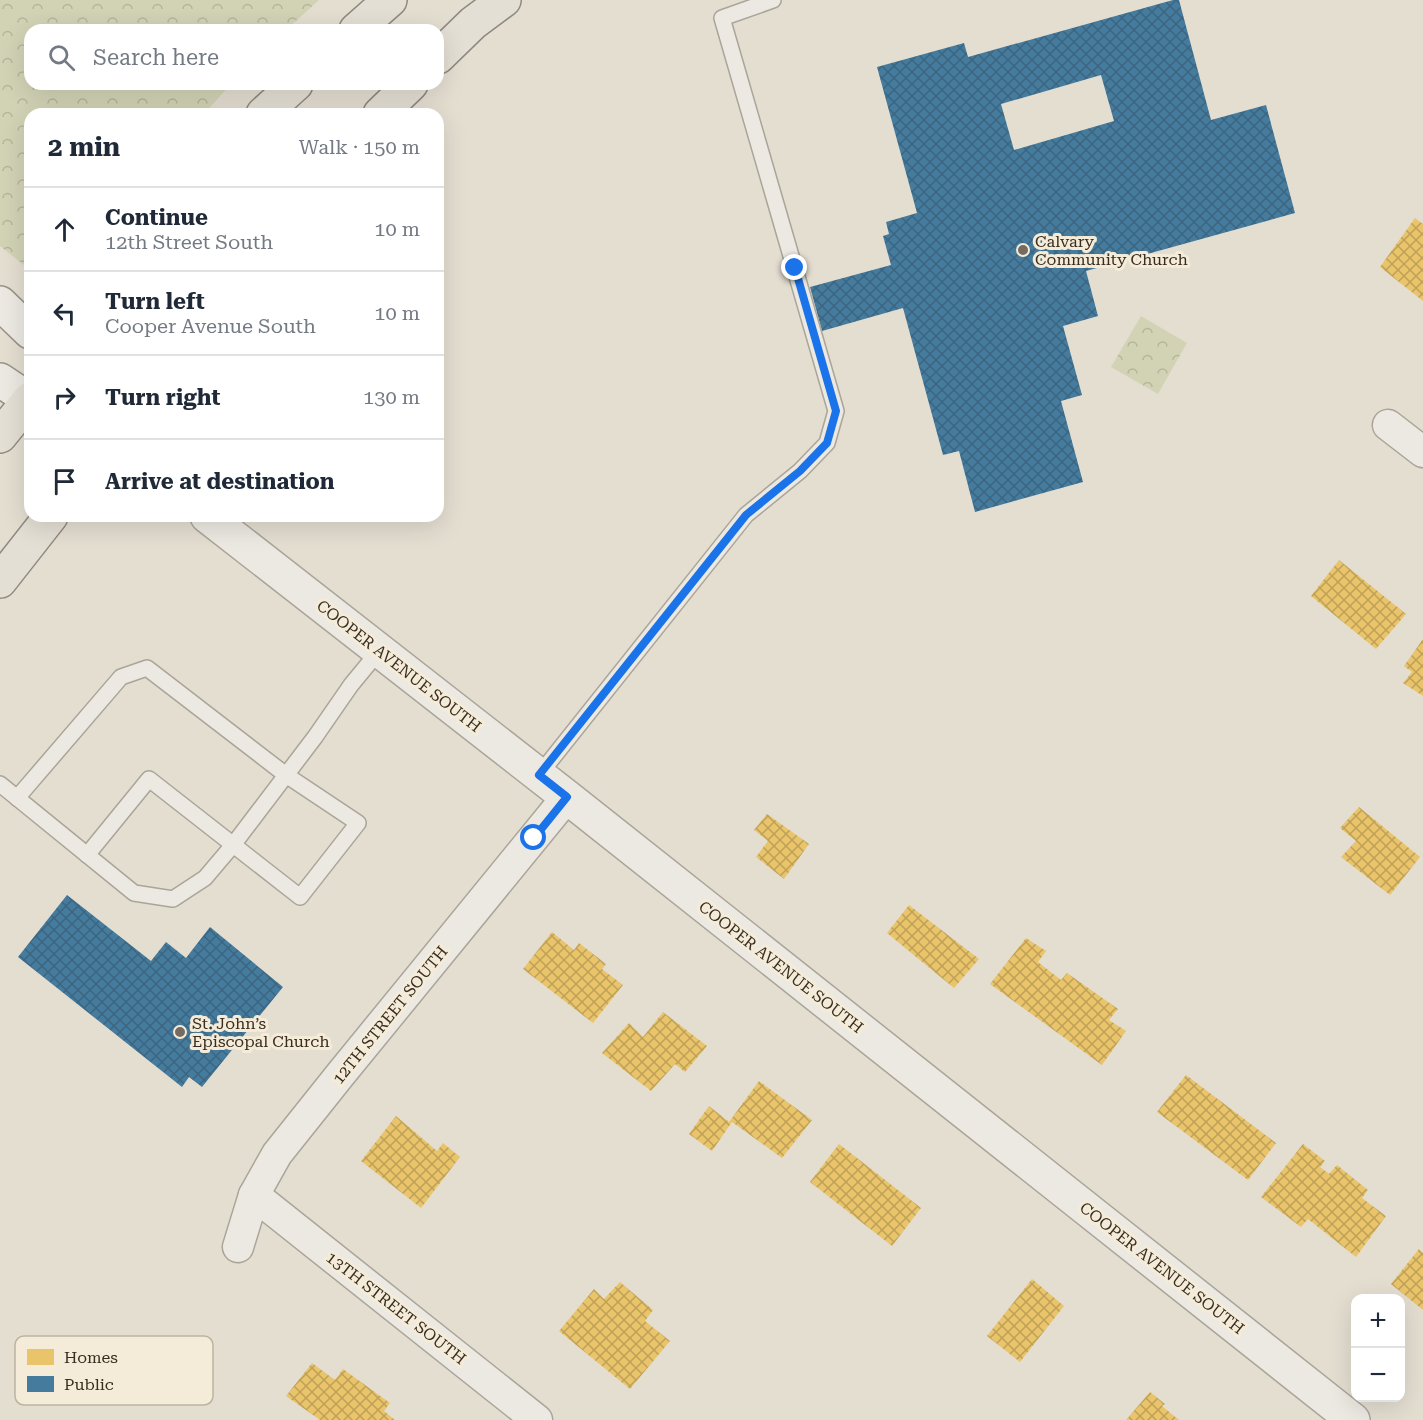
<!DOCTYPE html>
<html lang="en">
<head>
<meta charset="utf-8">
<style>
  :root { --surface:#fff; --page:#f6f6f7; --text:#1f2937; --muted:#747a83; --line:#e0e1e3 }
  body { margin:0; font-family:"Roboto Serif",serif; background:var(--page); color:var(--text) }
  .controls { position:absolute; right:18px; bottom:18px; display:grid; overflow:hidden; border-radius:12px; box-shadow:0 6px 24px #0002 }
  .controls button { width:54px; height:54px; display:grid; place-items:center; padding:0; border:0; border-bottom:2px solid var(--line); background:var(--surface); color:var(--text); font:30px sans-serif }
  .stop { position:absolute; width:18px; height:18px; margin:-14px; border:4px solid #1a73e8; border-radius:50%; background:#fff }
  .stop.end { background:#1a73e8; border-color:#fff; box-shadow:0 2px 6px #0008 }
  .list { margin:0; padding:0; list-style:none }
  h2 { display:flex; justify-content:space-between; align-items:center; height:78px; margin:0; padding:0 24px; font-size:26px }
  h2 small { font-size:20px; font-weight:400; color:var(--muted) }
  .list li { display:grid; grid-template-columns:39px 1fr auto; gap:18px; align-items:center; box-sizing:border-box; height:84px; padding:0 24px; border-top:2px solid var(--line) }
  .list b { display:block; font-size:22px; white-space:nowrap }
  .list p { margin:0; font-size:20px; white-space:nowrap; color:var(--muted) }
  .list em { font-size:20px; font-style:normal; color:var(--muted) }
  .icon { flex:none; width:33px; height:33px; fill:none; stroke:currentColor; stroke-width:2; stroke-linecap:round; stroke-linejoin:round }
  .map { position:relative; flex:none; width:1423px; height:1420px; overflow:hidden }
  .search { position:absolute; background:var(--surface); box-shadow:0 6px 24px #0002; left:24px; top:24px; width:420px; height:66px; display:flex; align-items:center; gap:15px; box-sizing:border-box; padding:0 21px; border-radius:18px; color:var(--muted); font-size:22px }
  .panel { position:absolute; background:var(--surface); box-shadow:0 6px 24px #0002; left:24px; top:108px; width:420px; height:414px; border-radius:18px }
  .map>svg:first-child { display:block }
</style>
</head>
<body>
<div class="map">
<svg width="1423" height="1420" viewBox="0 0 1423 1420">
  <defs>
    <pattern id="park-crowns" width="20" height="18" patternUnits="userSpaceOnUse" patternTransform="scale(1.5)"><rect width="20" height="18" fill="#d2d3b5"/><path d="M2 6a3 3 0 1 1 6 0M12 15a3 3 0 1 1 6 0" fill="none" stroke="#b5b59b"/></pattern>
    <pattern id="homes-cross-hatch" width="8" height="8" patternUnits="userSpaceOnUse" patternTransform="scale(1.5)"><rect width="8" height="8" fill="#e9c46a"/><path d="M0 0l8 8M0 8l8-8" fill="none" stroke="#bea057"/></pattern>
    <pattern id="public-cross-hatch" width="8" height="8" patternUnits="userSpaceOnUse" patternTransform="scale(1.5)"><rect width="8" height="8" fill="#457b9d"/><path d="M0 0l8 8M0 8l8-8" fill="none" stroke="#3b6580"/></pattern>
  </defs>
  <rect width="100%" height="100%" fill="#e4ded1"/>
  <g fill="url(#park-crowns)">
    <path d="M0,0H319L286,30H30V84H231L204,114H30V270L0,246Z"/>
    <path d="M1141,316L1187,343L1158,394L1111,367Z"/>
  </g>
  <g fill="url(#homes-cross-hatch)">
    <path d="M1415,218L1423,224V301L1380,267Z"/>
    <path d="M1339,560L1406,614L1376,649L1311,596Z"/>
    <path d="M1423,639V696L1403,683L1412,672L1404,666Z"/>
    <path d="M1359,807L1420,857L1390,895L1341,857L1356,841L1340,828Z"/>
    <path d="M767,814L809,844L784,879L756,857L768,841L754,830Z"/>
    <path d="M909,905L979,959L954,988L887,933Z"/>
    <path d="M552,932L574,950L579,943L606,964L602,969L623,985L593,1023L523,969Z"/>
    <path d="M1026,938L1046,951L1038,962L1061,980L1067,973L1118,1009L1109,1020L1126,1031L1102,1065L990,984Z"/>
    <path d="M663,1012L707,1046L685,1072L675,1064L651,1091L602,1053L629,1023L643,1037Z"/>
    <path d="M1186,1075L1276,1143L1248,1180L1157,1112Z"/>
    <path d="M759,1081L812,1120L782,1158L732,1122L712,1151L689,1134L709,1106L729,1122Z"/>
    <path d="M396,1116L437,1151L443,1143L460,1157L421,1208L361,1161Z"/>
    <path d="M839,1144L921,1208L892,1246L810,1182Z"/>
    <path d="M1303,1144L1325,1161L1320,1167L1329,1174L1337,1165L1368,1190L1362,1198L1386,1216L1356,1257L1308,1219L1301,1227L1261,1197Z"/>
    <path d="M1419,1249L1423,1253V1310L1391,1284Z"/>
    <path d="M1032,1279L1064,1306L1020,1362L987,1336Z"/>
    <path d="M620,1282L653,1310L645,1321L670,1341L630,1389L559,1331L594,1289L604,1299Z"/>
    <path d="M312,1363L335,1380L343,1369L390,1403L384,1411L395,1420H320L286,1396Z"/>
    <path d="M1150,1392L1165,1404L1162,1406L1179,1420H1126Z"/>
  </g>
  <g fill="url(#public-cross-hatch)" fill-rule="evenodd">
    <path d="M1173,0H1179L1211,120L1266,105L1295,213L1086,271L1098,316L1063,326L1082,395L1061,401L1083,482L975,512L959,451L943,455L903,308L822,331L810,287L891,265L883,236L889,234L886,222L917,213L877,67L964,43L968,57ZM1101,75L1114,121L1014,150L1001,104Z"/>
    <path d="M67,895L151,961L166,942L186,958L210,927L283,987L202,1087L189,1077L182,1087L18,957Z"/>
  </g>
  <g fill="none" stroke-linecap="round" stroke-linejoin="round">
    <g stroke="#aaa499" stroke-width="18">
      <g id="service">
        <path d="M539,775L746,515L800,471L827,443L836,411L722,18L773,0"/>
        <path d="M0,784L134,893L173,899L205,878L233,845L315,737L351,685L379,651"/>
        <path d="M17,798L121,677L147,668L286,775L358,823L300,897L149,779L87,855"/>
      </g>
    </g>
    <g stroke="#aaa499" stroke-width="33">
      <g id="minor">
        <path d="M1388,425L1423,452"/>
        <path d="M254,1195L537,1420"/>
        <path d="M238,1247L254,1195L277,1154L340,1075L567,797"/>
      </g>
    </g>
    <g stroke="#aaa499" stroke-width="36">
      <path id="tertiary" d="M207,516L567,797L1353,1420"/>
    </g>
    <g stroke="#99938a" stroke-width="36">
      <g id="secondary">
        <path d="M0,303L30,332"/>
        <path d="M0,380L30,400"/>
      </g>
    </g>
    <g stroke="#908980" stroke-width="36">
      <g id="primary">
        <path d="M356,30L390,0"/>
        <path d="M438,57L473,23L504,0"/>
        <path d="M263,114L296,84"/>
        <path d="M380,114L411,84"/>
        <path d="M0,436L30,399"/>
        <path d="M0,581L51,516"/>
      </g>
    </g>
    <use href="#service" stroke="#ece9e2" stroke-width="15"/>
    <use href="#minor" stroke="#ece9e2" stroke-width="30"/>
    <use href="#tertiary" stroke="#ece9e2" stroke-width="33"/>
    <use href="#secondary" stroke="#ece9e2" stroke-width="33"/>
    <use href="#primary" stroke="#e4dfd4" stroke-width="33"/>
  </g>
  <g fill="none" stroke-linecap="round" stroke-linejoin="round">
    <path stroke="#1a73e8" stroke-width="8" d="M534,838L567,797L539,775L746,515L800,471L827,443L836,411L795,268"/>
  </g>
  <g fill="#756b5f" stroke="#f4ecd8" stroke-width="2">
    <circle cx="1023" cy="250" r="6"/>
    <circle cx="180" cy="1032" r="6"/>
  </g>
  <g text-anchor="middle" dominant-baseline="central" stroke-width="6" stroke-linejoin="round" paint-order="stroke">
    <g font-size="16" fill="#392d21" stroke="#f4ecd8" text-anchor="start">
      <text x="1035" y="241">Calvary<tspan x="1035" dy="18">Community Church</tspan></text>
      <text x="192" y="1023">St. John’s<tspan x="192" dy="18">Episcopal Church</tspan></text>
    </g>
    <g font-size="16" fill="#392d21" stroke="#f4ecd8">
      <text transform="translate(399 666) rotate(38)">COOPER AVENUE SOUTH</text>
      <text transform="translate(781 967) rotate(38)">COOPER AVENUE SOUTH</text>
      <text transform="translate(390 1015) rotate(-51)">12TH STREET SOUTH</text>
      <text transform="translate(1162 1268) rotate(38)">COOPER AVENUE SOUTH</text>
      <text transform="translate(396 1308) rotate(38)">13TH STREET SOUTH</text>
    </g>
  </g>
  <rect x="15" y="1336" width="198" height="69" rx="9" fill="#f4ecd8" stroke="#bcb3a1" stroke-width="1.5"/>
  <rect x="27" y="1349" width="27" height="16" fill="#e9c46a"/>
  <rect x="27" y="1376" width="27" height="16" fill="#457b9d"/>
  <g font-size="16" fill="#392d21">
    <text x="64" y="1363">Homes</text>
    <text x="64" y="1390">Public</text>
  </g>
</svg>
<div class="controls">
<button>+</button>
<button>−</button>
</div>
<div class="stop" style="left:534px;top:838px"></div>
<div class="stop end" style="left:795px;top:268px"></div>
<div class="search"><svg class="icon" aria-label="search" viewBox="0 0 24 24"><circle cx="10" cy="10" r="6"/><path d="M15 15l6 6"/></svg>Search here</div>
<section class="panel">
<h2>2 min<small>Walk · 150 m</small></h2>
<ul class="list">
<li><svg class="icon" aria-label="ahead" viewBox="0 0 24 24"><path d="M12 20V5M6 11l6-6 6 6"/></svg><div><b>Continue</b><p>12th Street South</p></div><em>10 m</em></li>
<li><svg class="icon" aria-label="left" viewBox="0 0 24 24"><path d="M17 20v-9H6M10 6l-5 5 5 5"/></svg><div><b>Turn left</b><p>Cooper Avenue South</p></div><em>10 m</em></li>
<li><svg class="icon" aria-label="right" viewBox="0 0 24 24"><path d="M7 20v-9h11M14 6l5 5-5 5"/></svg><div><b>Turn right</b></div><em>130 m</em></li>
<li><svg class="icon" aria-label="arrive" viewBox="0 0 24 24"><path d="M6 21V4h12l-3 4 3 4H6"/></svg><div><b>Arrive at destination</b></div></li>
</ul>
</section>
</div>
</body>
</html>
